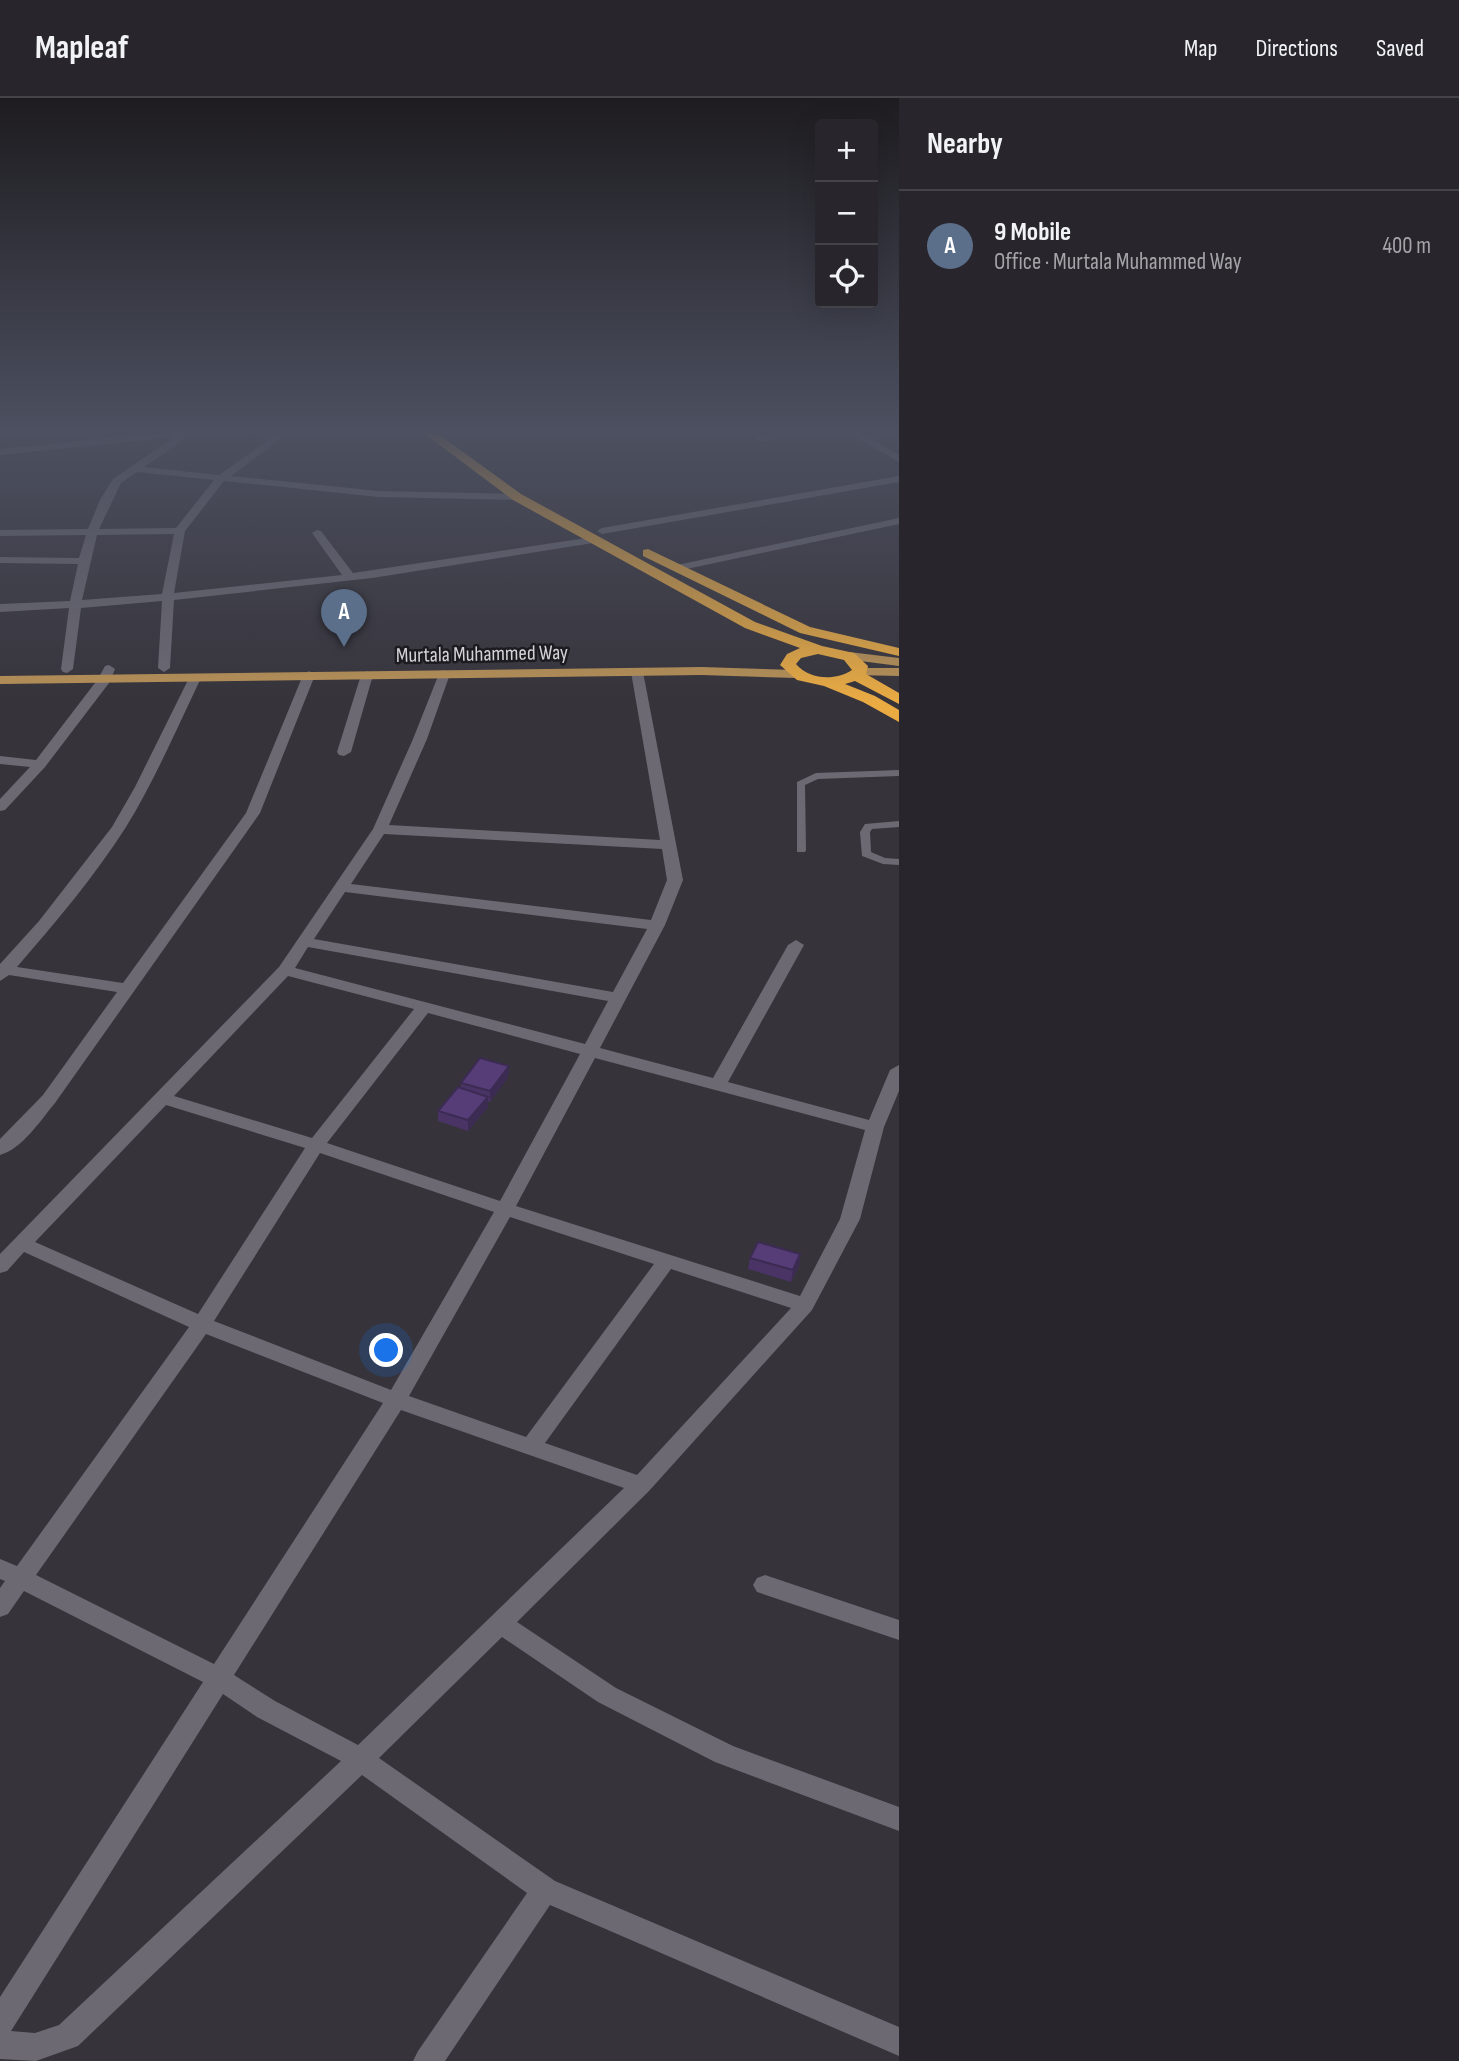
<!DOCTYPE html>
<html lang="en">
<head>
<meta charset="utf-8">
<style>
  :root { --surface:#28262c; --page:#302e34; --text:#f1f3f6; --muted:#a5a5a9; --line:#444348; --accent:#eba93a }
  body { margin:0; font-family:"Sofia Sans Condensed",sans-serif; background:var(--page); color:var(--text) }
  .controls { position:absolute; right:21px; top:21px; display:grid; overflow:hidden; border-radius:7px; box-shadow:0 7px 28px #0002 }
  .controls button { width:63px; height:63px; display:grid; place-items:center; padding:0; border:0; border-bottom:2px solid var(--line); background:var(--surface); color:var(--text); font:35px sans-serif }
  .you { position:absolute; left:387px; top:1253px; width:24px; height:24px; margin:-18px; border:5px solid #fff; border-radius:50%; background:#1a73e8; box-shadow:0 0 0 10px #1a73e833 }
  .badge { display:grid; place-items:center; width:46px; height:46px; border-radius:50%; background:var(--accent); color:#fff; font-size:23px; font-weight:700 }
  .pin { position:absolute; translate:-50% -58px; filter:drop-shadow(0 2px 4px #0008) }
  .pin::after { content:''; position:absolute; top:37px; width:24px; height:21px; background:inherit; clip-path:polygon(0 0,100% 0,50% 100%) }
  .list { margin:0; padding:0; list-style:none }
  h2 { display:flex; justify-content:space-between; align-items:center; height:91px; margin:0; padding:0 28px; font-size:30px }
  h2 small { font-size:23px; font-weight:400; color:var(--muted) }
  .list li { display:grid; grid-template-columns:46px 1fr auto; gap:21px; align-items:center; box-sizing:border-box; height:112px; padding:0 28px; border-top:2px solid var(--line) }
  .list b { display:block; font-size:26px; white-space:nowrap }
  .list p { margin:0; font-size:23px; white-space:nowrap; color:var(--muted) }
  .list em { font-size:23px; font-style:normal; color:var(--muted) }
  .icon { flex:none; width:38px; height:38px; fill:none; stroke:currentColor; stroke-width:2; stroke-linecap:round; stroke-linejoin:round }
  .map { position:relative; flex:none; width:899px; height:1963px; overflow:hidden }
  header { display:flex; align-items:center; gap:42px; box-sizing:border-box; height:98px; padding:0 35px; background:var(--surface); border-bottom:2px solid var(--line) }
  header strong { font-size:33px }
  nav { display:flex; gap:38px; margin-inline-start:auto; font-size:24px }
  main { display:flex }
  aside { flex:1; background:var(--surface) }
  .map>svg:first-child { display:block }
</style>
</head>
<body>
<header>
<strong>Mapleaf</strong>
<nav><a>Map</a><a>Directions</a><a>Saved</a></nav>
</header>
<main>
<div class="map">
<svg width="899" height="1963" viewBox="0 0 899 1963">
  <rect width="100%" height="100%" fill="#36333a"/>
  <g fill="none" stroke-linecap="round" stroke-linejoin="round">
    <g fill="#6c6972" fill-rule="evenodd">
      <path d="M899,672V678L818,681L805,687L806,752L805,754H797V684L816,675Z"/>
      <path d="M899,723V729L872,731L870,734L871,754L885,760L899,761V767L883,766L862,758L860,734L865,726Z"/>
    </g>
    <g fill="#6c6972" fill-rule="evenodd">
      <path d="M208,330H240L235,333L190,338L144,369L219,377L285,330H296L231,378L379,393L517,396L522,399L517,402L379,399L224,383L185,433L174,495L342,477L312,435L317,432L321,433L353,475L593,439L599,442L593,445L372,480L174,502L170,570L164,574L158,570L162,503L81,510L73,571L67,575L63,574L61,571L69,510L0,514V506L70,503L78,466L0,465V459L79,460L86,437L0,438V432L88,431L100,402L113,381L174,339L0,357V351ZM137,374L214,382L176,430L99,431L121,385ZM174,436L162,496L82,502L97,437Z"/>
      <path d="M742,330H753L769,342L761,344Z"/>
      <path d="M840,330H852L899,357V364Z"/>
      <path d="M899,378V384L602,436L597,433L602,430Z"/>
      <path d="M899,420V426L677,473L671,470L677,467Z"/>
      <path d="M109,567L115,571L109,585L45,669L5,712L0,713V701L30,669L0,666V658L36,662L98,581L105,568Z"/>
      <path d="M637,570L643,574L683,782L665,827L600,950L713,980L788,847L796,842L804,847L728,984L869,1022L890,972L899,967V993L884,1029L860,1121L812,1212L649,1393L517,1524L616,1590L733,1648L899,1709V1733L715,1664L598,1604L502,1539L379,1660L555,1783L899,1929V1958L550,1807L445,1963H413L418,1953L527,1795L362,1677L78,1948L36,1963L0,1961V1899L203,1584L24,1493L8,1516L0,1519V1490L5,1483L0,1481V1461L17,1468L189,1229L24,1154L7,1173L0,1175V1156L279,869L373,731L413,641L440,573L444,572L450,576L427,641L389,727L660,742L631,574ZM384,736L662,751L667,782L651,822L351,786ZM345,794L647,831L613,894L314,841ZM308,849L608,903L585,946L295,870ZM288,878L414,911L312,1040L174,998ZM428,915L580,956L500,1103L327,1045ZM595,960L865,1032L840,1121L800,1198L516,1108ZM166,1007L305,1050L198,1216L35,1144ZM320,1055L494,1114L391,1292L214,1223ZM510,1119L654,1166L526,1339L409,1298ZM671,1171L791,1210L637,1377L545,1345ZM206,1236L383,1305L214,1566L36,1477ZM401,1312L624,1390L358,1647L275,1603L234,1577ZM223,1596L257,1619L341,1663L59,1927L35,1935L11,1933Z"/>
      <path d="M309,573L315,577L260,715L55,1005C41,1022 22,1051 0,1057V1041L43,997L117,894L9,877L0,883V866L39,823L112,729L135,689L189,580L195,576L201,580C177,630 155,682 126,729C95,778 55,825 17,869L123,885L246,715L303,577Z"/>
      <path d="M367,573L373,577L351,654L344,658L339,657L337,654L361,577Z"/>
      <path d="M765,1477L899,1522V1542L757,1494L753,1487L757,1480Z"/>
    </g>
    <g fill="#b89156" fill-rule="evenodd">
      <path d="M849,554L899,560V568L845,561L843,558Z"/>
      <path d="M702,569L796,572L802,576L796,580L702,577L0,586V578Z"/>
      <path d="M860,570H899V578L856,577L854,574Z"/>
    </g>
    <g fill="#eaab43" fill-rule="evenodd">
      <path d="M417,330H430L521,396L755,524L822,548L854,555L868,568L866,576L899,595V606L855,583L845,586L875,598L899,612V624L863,604L824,588L797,582L780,567L787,556L800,550L745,530L513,402ZM818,556L844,562L852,572C835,583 810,582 796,566L801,560Z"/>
      <path d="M648,451L810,529L899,550V558L800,535L643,458V452Z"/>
    </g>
  </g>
  <g fill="#4a3466">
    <path d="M509,968L508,979L490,1004L488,1003V1009L468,1033L438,1023V1013L461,990V985Z"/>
    <path d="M800,1156L799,1168L791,1184L748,1171L750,1160Z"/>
  </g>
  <g fill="#3c2b53">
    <path d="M509,968L508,979L490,1004V993Z"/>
    <path d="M488,999V1009L468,1033V1022Z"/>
    <path d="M800,1156L799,1168L791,1184L793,1172Z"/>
  </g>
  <g fill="#563d77" stroke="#3c2b53" stroke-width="2">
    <path d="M480,960L509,968L490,993L461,985Z"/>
    <path d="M458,989L488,999L468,1022L438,1013Z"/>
    <path d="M758,1144L800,1156L793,1172L750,1160Z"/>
  </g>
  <linearGradient id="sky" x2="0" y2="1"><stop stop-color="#1e1c20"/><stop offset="0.55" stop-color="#4c5060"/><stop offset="1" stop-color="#4c5060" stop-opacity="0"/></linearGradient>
  <rect width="899" height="605" fill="url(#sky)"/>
  <g text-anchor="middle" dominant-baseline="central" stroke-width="5" stroke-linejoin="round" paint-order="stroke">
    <g font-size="21" fill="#d5d3d8" stroke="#1c1b1f">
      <text transform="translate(482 556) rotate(-1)">Murtala Muhammed Way</text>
    </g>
  </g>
</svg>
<div class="controls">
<button>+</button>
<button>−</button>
<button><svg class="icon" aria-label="locate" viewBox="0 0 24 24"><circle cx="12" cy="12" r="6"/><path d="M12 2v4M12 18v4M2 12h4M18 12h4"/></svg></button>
</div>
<div class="you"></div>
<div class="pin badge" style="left:344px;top:549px;background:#5c6f8a">A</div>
</div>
<aside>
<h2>Nearby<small></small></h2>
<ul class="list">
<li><span class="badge" style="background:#5c6f8a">A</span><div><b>9 Mobile</b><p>Office · Murtala Muhammed Way</p></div><em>400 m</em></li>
</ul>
</aside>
</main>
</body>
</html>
